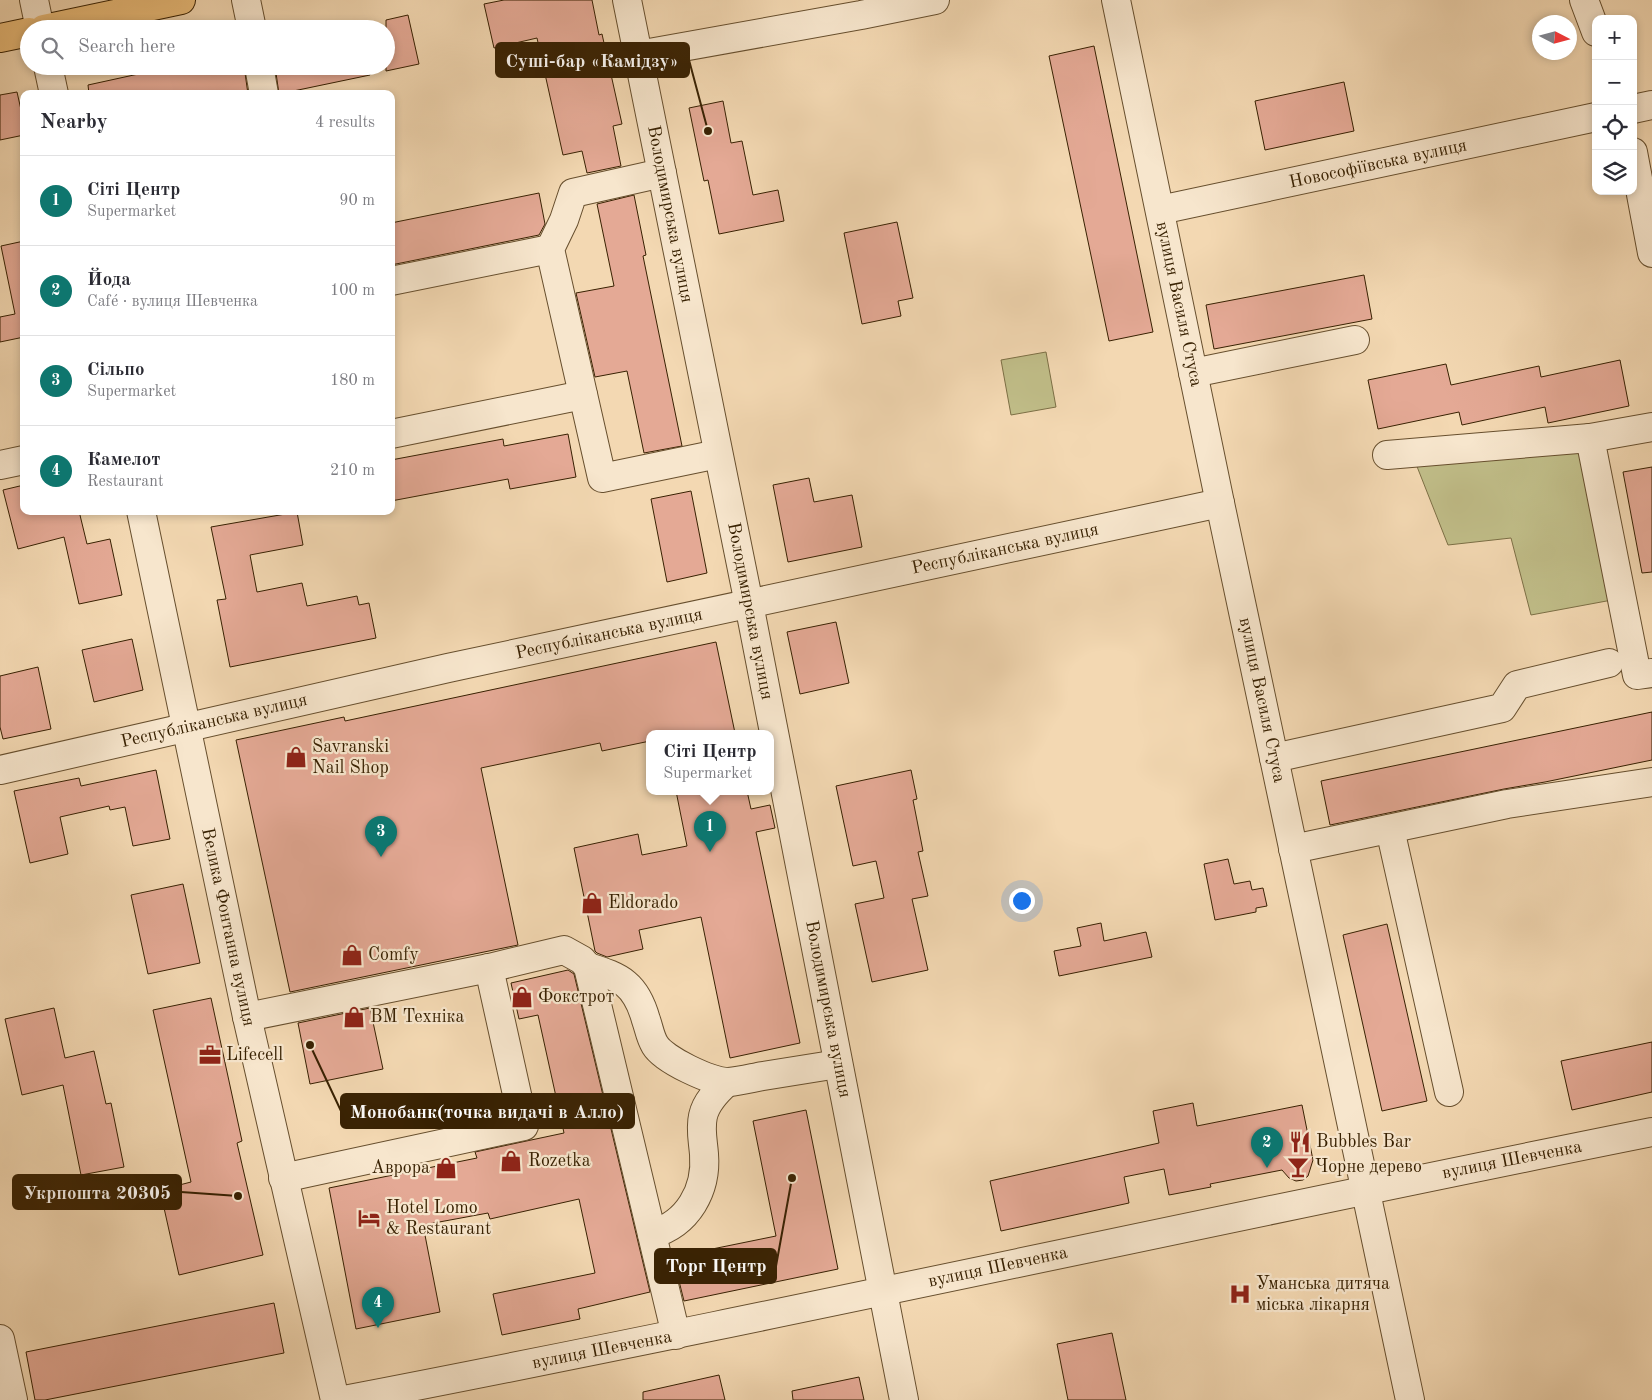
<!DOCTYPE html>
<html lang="en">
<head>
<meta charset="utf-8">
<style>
  :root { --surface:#fff; --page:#f2f2f3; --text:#2b2b33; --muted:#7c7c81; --line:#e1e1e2; --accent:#0f766e }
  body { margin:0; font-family:"Old Standard TT",serif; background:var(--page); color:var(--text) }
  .controls { position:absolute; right:15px; top:15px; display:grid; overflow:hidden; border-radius:10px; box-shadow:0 2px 8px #0003 }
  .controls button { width:45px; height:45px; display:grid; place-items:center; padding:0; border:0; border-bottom:1px solid var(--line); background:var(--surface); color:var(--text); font:25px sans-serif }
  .compass { position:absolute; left:1532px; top:15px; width:45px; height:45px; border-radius:50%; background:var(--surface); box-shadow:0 2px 8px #0003; rotate:96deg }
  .you { position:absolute; left:1021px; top:900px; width:18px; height:18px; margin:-12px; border:4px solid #fff; border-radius:50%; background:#1a73e8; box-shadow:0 0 0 8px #1a73e833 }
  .badge { display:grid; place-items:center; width:32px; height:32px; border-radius:50%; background:var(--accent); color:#fff; font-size:16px; font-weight:700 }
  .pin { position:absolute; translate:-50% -41px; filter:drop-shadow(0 1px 2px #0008) }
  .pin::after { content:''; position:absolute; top:26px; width:18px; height:15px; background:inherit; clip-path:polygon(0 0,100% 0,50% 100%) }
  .popup { position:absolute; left:646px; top:730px; width:128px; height:65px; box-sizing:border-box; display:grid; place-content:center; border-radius:10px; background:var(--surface); filter:drop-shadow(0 1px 4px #0005); font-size:16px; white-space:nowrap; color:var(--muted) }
  .popup b { font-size:19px; color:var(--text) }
  .popup::after { content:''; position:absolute; left:50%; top:100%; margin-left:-10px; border:10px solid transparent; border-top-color:var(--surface) }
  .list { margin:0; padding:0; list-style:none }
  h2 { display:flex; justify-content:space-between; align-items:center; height:65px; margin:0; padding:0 20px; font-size:21px }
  h2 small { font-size:16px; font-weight:400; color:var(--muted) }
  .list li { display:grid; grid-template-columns:32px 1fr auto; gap:15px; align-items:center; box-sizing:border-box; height:90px; padding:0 20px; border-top:1px solid var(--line) }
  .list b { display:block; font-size:19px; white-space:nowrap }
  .list p { margin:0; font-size:16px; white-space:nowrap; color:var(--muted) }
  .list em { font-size:16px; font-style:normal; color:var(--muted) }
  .icon { flex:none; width:28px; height:28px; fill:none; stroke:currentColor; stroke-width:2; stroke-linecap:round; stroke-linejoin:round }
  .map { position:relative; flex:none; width:1652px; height:1400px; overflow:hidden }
  .search { position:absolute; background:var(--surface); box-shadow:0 2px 8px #0003; left:20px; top:20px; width:375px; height:55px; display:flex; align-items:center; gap:12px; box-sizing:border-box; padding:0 18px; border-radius:28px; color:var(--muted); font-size:19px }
  .panel { position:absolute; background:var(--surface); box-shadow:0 2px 8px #0003; left:20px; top:90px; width:375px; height:425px; border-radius:10px }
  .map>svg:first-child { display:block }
</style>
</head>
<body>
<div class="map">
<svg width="1652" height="1400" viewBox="0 0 1652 1400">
  <rect width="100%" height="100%" fill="#f3d8b2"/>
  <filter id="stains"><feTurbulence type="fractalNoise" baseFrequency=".004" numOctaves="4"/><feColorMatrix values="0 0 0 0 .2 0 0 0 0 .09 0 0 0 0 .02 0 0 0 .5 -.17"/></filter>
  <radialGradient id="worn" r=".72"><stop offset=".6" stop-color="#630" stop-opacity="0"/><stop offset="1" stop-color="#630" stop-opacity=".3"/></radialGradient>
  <g fill="#c0bd88" stroke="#7c6f45">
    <path d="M1046,352L1056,407L1011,415L1001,360Z"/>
    <path d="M1584,448L1612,600L1531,615L1511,538L1448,545L1416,464Z"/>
  </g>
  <g fill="#e4a995" stroke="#382102">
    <path d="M504,0H592L599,35L602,34L622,124L613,126L621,166L587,173L582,151L563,155L537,38L494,48L484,4Z"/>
    <path d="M408,15L419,64L386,71V20Z"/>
    <path d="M1094,46L1153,332L1109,341L1049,56Z"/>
    <path d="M175,66H244L248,94H89L88,85Z"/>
    <path d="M275,66H369L370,75L279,94Z"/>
    <path d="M1344,82L1354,131L1265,150L1255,101Z"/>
    <path d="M17,92L24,123V135L0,140V95Z"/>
    <path d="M723,101L731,143L742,141L753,195L778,190L784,221L719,234L708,180L704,181L689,108Z"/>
    <path d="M539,193L545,224L539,235L391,265V223Z"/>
    <path d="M634,195L646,255L643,256L682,446L644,453L627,371L595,377L576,293L614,286L597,204Z"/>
    <path d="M897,222L913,298L898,301L901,316L862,324L844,233Z"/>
    <path d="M24,241V337L0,342V317L15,314L1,246Z"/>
    <path d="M1364,275L1372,319L1214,349L1206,305Z"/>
    <path d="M1620,360L1629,406L1548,423L1545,407L1462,425L1459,412L1378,429L1368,380L1446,364L1451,385L1539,366L1541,377Z"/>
    <path d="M568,434L576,477L510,489L508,479L391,501V460L503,439L504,446Z"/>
    <path d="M1652,467V572L1642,573L1623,472Z"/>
    <path d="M809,478L814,502L852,495L862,547L788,562L773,485Z"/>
    <path d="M24,485V511H79L87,544L110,539L122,595L79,604L64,537L18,549L3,490Z"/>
    <path d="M691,491L707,573L667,582L651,499Z"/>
    <path d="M297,512L303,545L250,555L257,592L302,583L307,606L357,596L359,605L369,603L376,638L230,667L217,600L226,599L211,527Z"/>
    <path d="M836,622L849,683L800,694L787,632Z"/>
    <path d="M132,639L143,690L94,702L82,650Z"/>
    <path d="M716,642L735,733H650V741L602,751L600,743L481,768L518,945L290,992L236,740L344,717L345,721Z"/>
    <path d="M38,667L51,729L3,739L0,727V676Z"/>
    <path d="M1652,712V760L1545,782L1504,789L1330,825L1321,781Z"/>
    <path d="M156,770L170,839L133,846L125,807L110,810L109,806L60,817L68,854L30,863L14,791L79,778L81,786Z"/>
    <path d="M911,770L917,799L913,800L923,851L918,852L928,896L912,899L928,970L872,982L855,904L884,898L876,861L853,866L836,786Z"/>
    <path d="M676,791H747L751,809L770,805L775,828L756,832L800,1043L730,1058L701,917L639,930L643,949L607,957L597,953L595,951L574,848L638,834L642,855L687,846Z"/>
    <path d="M1228,859L1234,884L1250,881L1252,890L1263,888L1267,906L1256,908V912L1215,920L1204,864Z"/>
    <path d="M183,884L200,963L148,974L131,895Z"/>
    <path d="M1101,923L1104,941L1146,932L1152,957L1059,976L1054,951L1081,946L1077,928Z"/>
    <path d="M1387,924L1427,1101L1382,1111L1343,935Z"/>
    <path d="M568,970L574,974L650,1292L578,1309L580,1319L502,1335L493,1294L595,1273L579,1199L490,1219L488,1213L423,1225L440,1312L356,1329L329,1188L477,1158L475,1152L564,1133L538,1015L519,1019L511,983Z"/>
    <path d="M211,998L242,1141L237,1143L263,1255L179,1275L160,1190L191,1182L153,1010Z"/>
    <path d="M54,1008L65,1058L94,1051L106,1104L111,1103L124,1167L81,1175L63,1085L22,1095L5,1019Z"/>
    <path d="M370,1008L383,1069L310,1084L298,1023Z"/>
    <path d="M1652,1042V1092L1572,1110L1561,1061Z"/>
    <path d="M1193,1103L1197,1126L1302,1105L1313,1160L1308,1176L1303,1180L1296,1181L1289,1178L1282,1170L1210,1184L1211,1187L1169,1195L1164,1169L1124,1177L1129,1203L1001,1231L990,1181L1159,1143L1153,1111Z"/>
    <path d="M806,1110L838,1269L684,1301L673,1257L776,1236L753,1121Z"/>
    <path d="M274,1303L284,1353L45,1400H35L26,1352Z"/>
    <path d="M1112,1333L1126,1400H1068L1057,1344Z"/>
    <path d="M719,1375L725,1400H643V1392Z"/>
    <path d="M859,1377L864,1400H793L792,1391Z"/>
  </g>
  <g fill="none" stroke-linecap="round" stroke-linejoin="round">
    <g stroke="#674f2e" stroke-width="30">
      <g id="minor">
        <path d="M34,0L40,29"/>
        <path d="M246,0L252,29"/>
        <path d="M627,0L749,604L904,1400"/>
        <path d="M1116,0L1220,503L1410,1400"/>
        <path d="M1584,0L1596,32"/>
        <path d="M638,55L861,15L935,0"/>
        <path d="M48,66L54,94"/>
        <path d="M259,66L264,94"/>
        <path d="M1633,109L1652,105"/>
        <path d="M1633,152L1652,253"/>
        <path d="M662,173L573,193L564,220L550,249L602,478L718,454"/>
        <path d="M1160,210L1596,117"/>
        <path d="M391,281L550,249"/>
        <path d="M1193,373L1355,340"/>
        <path d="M391,434L583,395"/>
        <path d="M1590,438L1637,675L1652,673"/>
        <path d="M1387,455L1590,438L1652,427"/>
        <path d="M0,465L24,460"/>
        <path d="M141,511L247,1017L335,1400"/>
        <path d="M1274,758L1502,708L1517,685L1609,663"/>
        <path d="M0,770L448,668L1220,503"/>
        <path d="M1390,829L1449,1092"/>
        <path d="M1293,849L1507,804L1652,782"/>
        <path d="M588,967C621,977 636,984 646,1020C649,1028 650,1037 655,1045C664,1060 711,1082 729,1082C740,1081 752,1078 763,1076C788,1072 813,1068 838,1064"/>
        <path d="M247,1017L489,968L564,950L582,960L588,967L676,1335"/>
        <path d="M283,1178L524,1126L489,968"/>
        <path d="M652,1234C688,1224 707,1190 704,1154C703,1141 700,1129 703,1116C706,1102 717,1091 727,1082"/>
        <path d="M0,1339L13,1400"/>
        <path d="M344,1400C781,1316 1216,1219 1652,1132"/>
      </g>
    </g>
    <g stroke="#382102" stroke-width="30">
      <g id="major">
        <path d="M44,29L181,0"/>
        <path d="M0,38L29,32"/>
      </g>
    </g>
    <use href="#minor" stroke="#f7e6cd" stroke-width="28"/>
    <use href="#major" stroke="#eabc79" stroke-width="28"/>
  </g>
  <defs>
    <g id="shop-bare" transform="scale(1.725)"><path d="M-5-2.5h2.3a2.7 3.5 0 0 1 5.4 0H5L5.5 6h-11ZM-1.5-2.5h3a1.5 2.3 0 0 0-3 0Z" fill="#8f2418" stroke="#f7e6cd" stroke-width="2.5" paint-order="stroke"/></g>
    <g id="office-bare" transform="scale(1.725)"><path d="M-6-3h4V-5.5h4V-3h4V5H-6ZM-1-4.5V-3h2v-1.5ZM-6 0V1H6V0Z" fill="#8f2418" stroke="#f7e6cd" stroke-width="2.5" paint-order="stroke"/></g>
    <g id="restaurant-bare" transform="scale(1.725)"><path d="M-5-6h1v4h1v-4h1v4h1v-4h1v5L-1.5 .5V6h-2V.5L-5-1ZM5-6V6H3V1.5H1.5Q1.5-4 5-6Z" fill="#8f2418" stroke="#f7e6cd" stroke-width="2.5" paint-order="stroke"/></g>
    <g id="bar-bare" transform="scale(1.725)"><path d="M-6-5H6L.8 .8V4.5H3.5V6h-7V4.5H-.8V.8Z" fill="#8f2418" stroke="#f7e6cd" stroke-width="2.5" paint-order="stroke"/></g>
    <g id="hotel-bare" transform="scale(1.725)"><path d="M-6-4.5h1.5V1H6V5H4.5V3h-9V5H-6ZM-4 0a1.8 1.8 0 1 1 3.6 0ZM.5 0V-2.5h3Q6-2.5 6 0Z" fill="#8f2418" stroke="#f7e6cd" stroke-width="2.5" paint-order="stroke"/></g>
    <g id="hospital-bare" transform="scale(1.725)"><path d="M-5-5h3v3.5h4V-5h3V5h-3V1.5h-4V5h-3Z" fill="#8f2418" stroke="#f7e6cd" stroke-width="2.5" paint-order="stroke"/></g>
  </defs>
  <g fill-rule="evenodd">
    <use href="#shop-bare" x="296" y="757"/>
    <use href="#shop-bare" x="592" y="903"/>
    <use href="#shop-bare" x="352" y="955"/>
    <use href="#shop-bare" x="522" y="997"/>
    <use href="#shop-bare" x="354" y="1017"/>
    <use href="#office-bare" x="210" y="1055"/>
    <use href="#restaurant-bare" x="1300" y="1142"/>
    <use href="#shop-bare" x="511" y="1161"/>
    <use href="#bar-bare" x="1298" y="1167"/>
    <use href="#shop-bare" x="446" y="1168"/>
    <use href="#hotel-bare" x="369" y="1218"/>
    <use href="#hospital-bare" x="1240" y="1294"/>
  </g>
  <g text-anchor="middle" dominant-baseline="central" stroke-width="4.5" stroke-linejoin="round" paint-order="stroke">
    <g font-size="18" fill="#382102" stroke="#f7e6cd">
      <text transform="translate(1378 164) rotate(-12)">Новософіївська вулиця</text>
      <text transform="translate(670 214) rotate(79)">Володимирська вулиця</text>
      <text transform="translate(1179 304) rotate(78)">вулиця Василя Стуса</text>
      <text transform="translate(1005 549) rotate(-12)">Республіканська вулиця</text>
      <text transform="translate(750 611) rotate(79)">Володимирська вулиця</text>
      <text transform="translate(609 634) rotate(-12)">Республіканська вулиця</text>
      <text transform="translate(1262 700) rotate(78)">вулиця Василя Стуса</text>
      <text transform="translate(214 721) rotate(-13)">Республіканська вулиця</text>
      <text transform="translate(228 927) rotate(78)">Велика Фонтанна вулиця</text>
      <text transform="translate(828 1009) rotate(79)">Володимирська вулиця</text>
      <text transform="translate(1512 1160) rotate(-11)">вулиця Шевченка</text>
      <text transform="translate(998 1267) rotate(-12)">вулиця Шевченка</text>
      <text transform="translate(602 1350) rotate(-11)">вулиця Шевченка</text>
    </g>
    <g font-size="18" fill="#382102" stroke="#f7e6cd" text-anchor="start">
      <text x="312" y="747">Savranski<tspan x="312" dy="21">Nail Shop</tspan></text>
      <text x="608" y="903">Eldorado</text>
      <text x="368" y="955">Comfy</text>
      <text x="538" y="997">Фокстрот</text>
      <text x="370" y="1017">ВМ Техніка</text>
      <text x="226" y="1055">Lifecell</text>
      <text x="1316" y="1142">Bubbles Bar</text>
      <text x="528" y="1161">Rozetka</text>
      <text x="1315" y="1167">Чорне дерево</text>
      <text x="430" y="1168" text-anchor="end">Аврора</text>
      <text x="386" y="1208">Hotel Lomo<tspan x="386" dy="21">&amp; Restaurant</tspan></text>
      <text x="1256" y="1284">Уманська дитяча<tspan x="1256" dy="21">міська лікарня</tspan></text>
    </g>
  </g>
  <path fill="none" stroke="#382102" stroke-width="2" d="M708 131L689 60M310 1045L341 1111M238 1196L181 1192M792 1178L776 1266"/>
  <g fill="#382102" stroke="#f7e6cd" stroke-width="2">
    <circle cx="708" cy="131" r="5"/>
    <circle cx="310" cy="1045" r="5"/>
    <circle cx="238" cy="1196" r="5"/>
    <circle cx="792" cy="1178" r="5"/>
  </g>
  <g fill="#382102" stroke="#382102" stroke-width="2">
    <rect x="496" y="43" width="193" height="34" rx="5"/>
    <rect x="341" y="1094" width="293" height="34" rx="5"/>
    <rect x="13" y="1175" width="168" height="34" rx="5"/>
    <rect x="655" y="1249" width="121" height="34" rx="5"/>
  </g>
  <g font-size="19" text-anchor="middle" font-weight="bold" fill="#fff">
    <text x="592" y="67">Суші-бар «Камідзу»</text>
    <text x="487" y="1118">Монобанк(точка видачі в Алло)</text>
    <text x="97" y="1199">Укрпошта 20305</text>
    <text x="716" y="1272">Торг Центр</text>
  </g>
  <rect width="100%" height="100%" filter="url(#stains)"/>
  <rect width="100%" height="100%" fill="url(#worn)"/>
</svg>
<div class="controls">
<button>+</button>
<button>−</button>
<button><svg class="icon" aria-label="locate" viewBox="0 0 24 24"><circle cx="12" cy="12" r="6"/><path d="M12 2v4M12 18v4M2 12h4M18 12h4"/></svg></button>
<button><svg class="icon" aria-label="layers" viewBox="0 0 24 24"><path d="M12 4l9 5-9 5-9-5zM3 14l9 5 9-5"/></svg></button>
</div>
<svg class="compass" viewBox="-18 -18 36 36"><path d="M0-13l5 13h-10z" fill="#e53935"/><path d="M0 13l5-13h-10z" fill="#7c7c81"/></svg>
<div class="you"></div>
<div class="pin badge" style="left:710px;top:852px">1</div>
<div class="popup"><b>Сіті Центр</b>Supermarket</div>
<div class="pin badge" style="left:1267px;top:1168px">2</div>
<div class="pin badge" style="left:381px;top:857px">3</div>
<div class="pin badge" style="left:378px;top:1328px">4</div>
<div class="search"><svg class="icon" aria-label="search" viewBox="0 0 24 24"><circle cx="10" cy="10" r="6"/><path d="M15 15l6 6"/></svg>Search here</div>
<section class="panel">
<h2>Nearby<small>4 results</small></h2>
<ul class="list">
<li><span class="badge">1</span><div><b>Сіті Центр</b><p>Supermarket</p></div><em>90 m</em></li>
<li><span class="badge">2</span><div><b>Йода</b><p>Café · вулиця Шевченка</p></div><em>100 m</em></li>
<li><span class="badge">3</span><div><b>Сільпо</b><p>Supermarket</p></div><em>180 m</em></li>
<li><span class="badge">4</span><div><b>Камелот</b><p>Restaurant</p></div><em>210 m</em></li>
</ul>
</section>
</div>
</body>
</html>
